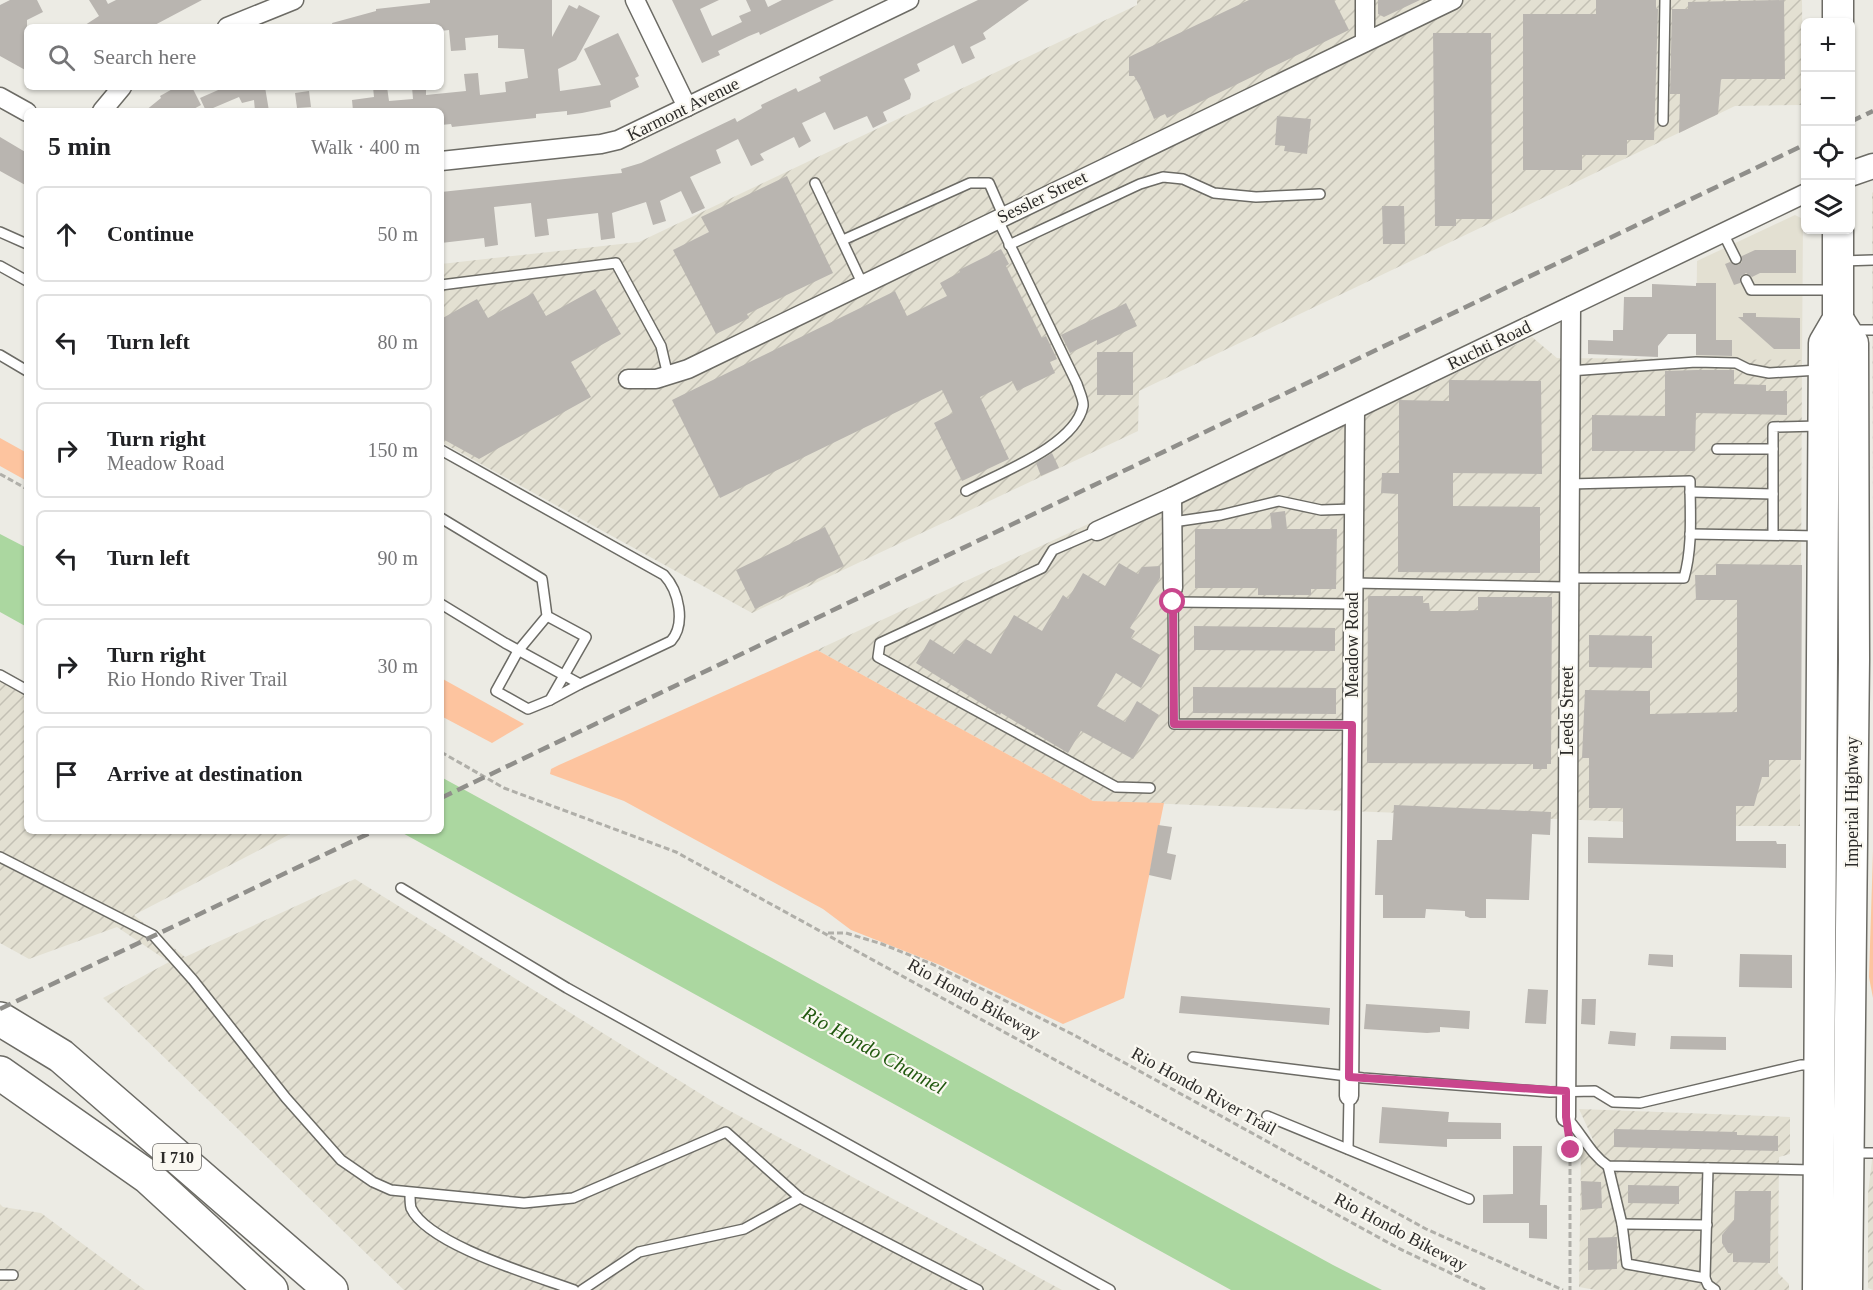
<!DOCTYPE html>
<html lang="en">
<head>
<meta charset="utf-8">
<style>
  :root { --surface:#fff; --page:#f6f6f6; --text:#202124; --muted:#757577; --line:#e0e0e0 }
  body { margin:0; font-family:"Times New Roman",serif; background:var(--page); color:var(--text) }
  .controls { position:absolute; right:18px; top:18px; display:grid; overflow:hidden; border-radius:9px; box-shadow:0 2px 4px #0004 }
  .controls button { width:54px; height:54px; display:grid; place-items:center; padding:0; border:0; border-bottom:2px solid var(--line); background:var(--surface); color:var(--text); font:30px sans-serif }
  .stop { position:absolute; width:18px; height:18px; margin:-14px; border:4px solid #c9468d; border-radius:50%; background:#fff }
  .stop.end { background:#c9468d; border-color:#fff; box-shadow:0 2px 6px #0008 }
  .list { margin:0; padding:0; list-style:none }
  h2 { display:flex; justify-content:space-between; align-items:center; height:78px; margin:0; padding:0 24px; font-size:26px }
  h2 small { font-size:20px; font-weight:400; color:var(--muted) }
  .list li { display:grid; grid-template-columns:39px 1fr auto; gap:18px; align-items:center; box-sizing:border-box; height:96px; margin:0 12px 12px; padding:0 12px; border:2px solid var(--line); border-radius:9px }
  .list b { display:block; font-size:22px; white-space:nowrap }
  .list p { margin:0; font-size:20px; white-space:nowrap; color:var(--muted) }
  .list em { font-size:20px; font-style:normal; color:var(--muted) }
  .icon { flex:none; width:33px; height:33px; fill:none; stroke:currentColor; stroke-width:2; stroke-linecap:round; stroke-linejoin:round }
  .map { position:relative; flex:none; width:1873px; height:1290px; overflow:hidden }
  .search { position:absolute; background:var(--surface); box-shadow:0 2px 4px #0004; left:24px; top:24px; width:420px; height:66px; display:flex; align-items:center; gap:15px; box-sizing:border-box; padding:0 21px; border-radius:9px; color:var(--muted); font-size:22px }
  .panel { position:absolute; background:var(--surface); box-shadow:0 2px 4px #0004; left:24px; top:108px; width:420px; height:726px; border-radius:9px }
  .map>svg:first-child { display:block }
</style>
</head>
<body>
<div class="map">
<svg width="1873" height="1290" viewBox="0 0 1873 1290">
  <defs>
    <pattern id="industrial-furrows" width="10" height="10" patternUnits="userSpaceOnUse" patternTransform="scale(1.5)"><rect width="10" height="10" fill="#e3e0d2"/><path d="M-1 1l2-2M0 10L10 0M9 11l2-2" fill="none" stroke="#c3c0b4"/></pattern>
  </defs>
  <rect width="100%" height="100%" fill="#ecebe4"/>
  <path fill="#e3e0d2" d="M1795,215L1803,219L1802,360H1696L1697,261Z"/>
  <g fill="url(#industrial-furrows)">
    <path d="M1137,0H1802L1803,105L1735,106L1139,391L1138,431L752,613L441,442V264L639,242L1137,5Z"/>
    <path d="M1873,192V540L1872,193Z"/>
    <path d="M1532,337L1557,358L1802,360L1800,826H1736L1093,801L817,650L1112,513L1121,531Z"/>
    <path d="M0,677L27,691V831L294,832L134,915L185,957L355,879L717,1104L1062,1290H404L103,998L169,962L117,927L29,959L0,943Z"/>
    <path d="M1579,1109L1790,1117V1154L1779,1157L1778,1273L1789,1284V1290H1595L1579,1287L1581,1148L1595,1144Z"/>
    <path d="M1873,1152V1290L1868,1288V1193Z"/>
    <path d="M0,1204L3,1207L41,1213L145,1290H0Z"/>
  </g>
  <g fill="#fdc49f">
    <path d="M0,438L27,453V481L0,466Z"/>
    <path d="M817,650L1093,801L1164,803L1124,998L1063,1024L940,965L851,930L823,909L624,801L550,774L551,769L559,765Z"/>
    <path d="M441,679V678L524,724L492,743L441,716Z"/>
    <path d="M1873,852V998L1869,977Z"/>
  </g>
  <g fill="#abd7a0">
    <path d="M0,534L27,548V627L0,612Z"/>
    <path d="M441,777L1333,1265L1382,1290H1231L399,831H441Z"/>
  </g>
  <g fill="#b9b5b0">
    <path d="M10,0H37L43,12L27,20V71L0,56V5Z"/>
    <path d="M89,0H106L108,4L116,0H202L151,27H82L99,16Z"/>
    <path d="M430,0H552V37L569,5L577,9L579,5L600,16L576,60L558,69L560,91L601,85L584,49L618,33L639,76L635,78L639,87L610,101L611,107L582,113L567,115V111L536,114V118L452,127L451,124L441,125V111H353L352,100L374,97L373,87H387L389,101L413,99L412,87H426V95L466,91L464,74L478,73L480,95L506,92L505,82L528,78L524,49L498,48V35L465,38L466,50L451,51L449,30L441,31V27H333L332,23L376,11V9L430,3Z"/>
    <path d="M672,0H719L700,9L712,36L742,22L739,16L751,11L746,0H765L768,7L782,0H834L760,35L759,32L749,36L718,51L720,55L702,63Z"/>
    <path d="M978,0H1029L983,33L986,39L970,47L975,58L962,64L954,45L917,64L920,71L904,79L911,94L910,99L883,112L887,121L873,128L867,116L834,130L825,112L802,123L811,141L799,148L794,137L760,154L764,160L751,166L738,139L716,150L721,163L690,177L705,208L692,214L681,191L660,201L666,221L653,225L646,202L612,213L615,238L601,240L598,213L547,219L549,235L535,237L531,203L494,207L498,245L485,247L484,238L441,243V192L622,173L621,169L641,163L735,118L737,122L762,108L761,105L796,88L798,92L821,81L819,77Z"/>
    <path d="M1249,0H1334L1349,30L1167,118L1165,114L1154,119L1140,86L1134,76H1129V57Z"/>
    <path d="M1378,0H1420L1384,17L1378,14Z"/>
    <path d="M1596,0H1656V9H1658L1654,140H1627V155H1582V170H1523V14H1596Z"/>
    <path d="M1784,0L1785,79H1721L1718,114L1679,133L1680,94H1670L1672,9H1688V2Z"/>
    <path d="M1433,33H1491L1492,219H1456V226H1435Z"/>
    <path d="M176,87H192L201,105L190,111H145L161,98L160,96Z"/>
    <path d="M225,87H265L269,111H255L254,100L242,103L239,97L206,111L200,98Z"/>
    <path d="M309,91L311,107L297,108L295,93Z"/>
    <path d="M1277,116L1311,119L1307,154L1284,151L1285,146L1275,145Z"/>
    <path d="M0,137L27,153V186L0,171Z"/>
    <path d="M787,176L833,273L747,314L749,318L716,334L673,250L709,232L701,217Z"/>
    <path d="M1382,206H1404L1405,244H1383Z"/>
    <path d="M1001,249L1009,264L1006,266L1042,338L1046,336L1057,359L1050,362L1055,373L1017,391L1012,381L980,397L1009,459L962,481L934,423L953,413L942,390L720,498L672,400L895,291L907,316L947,296L940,283L960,272L959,270Z"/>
    <path d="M1755,250H1796V273H1760L1752,277L1746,273L1740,277V283L1734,285L1725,264L1730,262L1738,265L1742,262V256Z"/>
    <path d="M1696,283H1716V340H1732V356L1696,355V334H1668L1658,346V357L1588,354V340L1613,341V330H1623L1624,297H1652V284L1696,286Z"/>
    <path d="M595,289L621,334L571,362L591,397L479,459L441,438V319L477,299L488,318L533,293L546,316Z"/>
    <path d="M1126,303L1137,326L1097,345V340L1070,353L1061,335Z"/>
    <path d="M1743,313H1756V317L1800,318V349H1774L1738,317H1743Z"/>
    <rect x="1097" y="352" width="36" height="43"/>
    <path d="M1696,370H1734V384L1766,385V391H1787V415L1696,413L1695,451H1592V415L1665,416V371Z"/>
    <path d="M1449,380L1541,381L1542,474L1453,473V506L1540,507V573L1398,572V494L1381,493L1382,473H1399V400L1449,401Z"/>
    <path d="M1052,453L1059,468L1041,476L1036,463Z"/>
    <path d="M1285,511L1287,529H1337L1336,589H1311V595H1258V588H1195V529H1272L1270,513Z"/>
    <path d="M825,527L844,566L755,609L736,570Z"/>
    <path d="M1119,563L1138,574L1142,567L1160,566V578L1130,628L1135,631L1131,638L1160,655L1141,688L1116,673L1097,706L1125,722L1137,701L1159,715L1133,759L1081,731L1068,753L1001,713L1000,715L916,663L930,639L954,654L966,639L991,654L1014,615L1042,631L1063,595L1068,599L1083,573L1105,586Z"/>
    <path d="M1716,564L1802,565L1801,760H1769V777H1762L1754,806H1736V841H1776L1777,844H1786V868L1588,863V837L1623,838V808H1589V758H1582L1585,690L1650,691V714L1737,712V600H1696L1695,575H1716Z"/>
    <path d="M1368,596H1423V603H1429L1430,611H1460L1478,610V597H1552L1551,764H1547V769H1533V764L1367,763Z"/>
    <path d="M1194,626L1335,628V651L1194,650Z"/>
    <path d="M1589,635L1652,636V668L1589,667Z"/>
    <path d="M1193,687L1336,688V714L1193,713Z"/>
    <path d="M1394,805L1551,812L1550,835L1532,834L1529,900L1486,899V918H1470L1465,916V911L1426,909L1425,918H1383V895H1375L1377,840H1392Z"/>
    <path d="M1158,825L1172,827L1167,853L1176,855L1171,880L1149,875Z"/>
    <path d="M1649,954L1673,955V967L1648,965Z"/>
    <path d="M1740,954L1792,955V988L1739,987Z"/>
    <path d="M1528,989L1548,990L1546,1024L1525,1023Z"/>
    <path d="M1181,996L1330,1008L1329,1025L1179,1013Z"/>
    <path d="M1582,999H1596L1595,1025L1581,1024Z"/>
    <path d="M1366,1004L1470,1011L1469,1029L1440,1027V1032L1427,1033L1364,1029Z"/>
    <path d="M1610,1031L1636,1033L1635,1046L1608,1044Z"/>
    <path d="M1671,1036L1726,1037V1050L1670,1049Z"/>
    <path d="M1382,1107L1449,1112L1448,1122L1501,1123V1139H1447V1147L1379,1143Z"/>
    <path d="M1614,1129L1737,1132V1135L1778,1136V1151L1614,1147Z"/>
    <path d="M1513,1146H1542L1540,1205H1547V1239L1529,1238V1223H1483V1195L1513,1194Z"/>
    <path d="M1581,1181L1601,1182L1602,1208L1582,1210Z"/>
    <path d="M1628,1185L1679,1186V1204L1628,1203Z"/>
    <path d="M1735,1191H1771L1770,1263L1733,1262V1253H1728L1722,1243V1235L1734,1220Z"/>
    <path d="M1617,1237V1269L1588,1270V1238Z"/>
  </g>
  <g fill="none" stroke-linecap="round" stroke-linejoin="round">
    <g stroke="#6c6b65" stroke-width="12">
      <g id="service">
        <path d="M1663,121L1665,0"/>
        <path d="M815,183L863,285"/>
        <path d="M0,232L27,244"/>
        <path d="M1723,233L1736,259"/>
        <path d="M843,240L970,183H989L1003,215"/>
        <path d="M1009,245L1140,184L1163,177L1183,179L1214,193L1256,197L1320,194"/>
        <path d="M1842,261L1873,260"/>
        <path d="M0,266L27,281"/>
        <path d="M1746,280L1751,290H1833"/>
        <path d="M441,285L616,263L661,346L668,376"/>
        <path d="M1851,330H1873"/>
        <path d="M0,355L27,371"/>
        <path d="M1569,371L1696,362L1736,363L1748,369L1769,373L1819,370"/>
        <path d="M1717,449H1773"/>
        <path d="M441,450L664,575C679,591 686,624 671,641L580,684L505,643L441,604"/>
        <path d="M966,491C999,473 1075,446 1083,406C1084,400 1079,391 1077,384L997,218"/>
        <path d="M1690,492L1773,494"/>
        <path d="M441,518L542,579L547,616L518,651L496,691L528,709L550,700L586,637L547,616"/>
        <path d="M1173,522L1221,515L1279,501L1321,510L1353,509"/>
        <path d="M1097,531L1053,550L1042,568L880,643L878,657L1116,787L1150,788"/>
        <path d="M1690,534L1819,536"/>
        <path d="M1773,534V427L1820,426"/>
        <path d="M1568,578H1684C1693,546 1690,513 1690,481L1569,484"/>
        <path d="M1353,583L1568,587"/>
        <path d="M1173,588L1174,724L1352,725"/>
        <path d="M1173,602L1352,604"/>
        <path d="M0,675L27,690"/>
        <path d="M550,700L580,684"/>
        <path d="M0,857L153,935L193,980L286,1098L341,1160L373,1182L391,1190L524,1203L573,1198L726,1132L800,1198L744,1229L639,1252L582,1290"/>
        <path d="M401,888L567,988L1110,1290"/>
        <path d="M1193,1057L1363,1078L1550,1092L1595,1091L1613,1102L1640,1103L1801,1065H1814"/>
        <path d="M1267,1116L1469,1199"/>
        <path d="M1566,1117C1581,1132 1590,1154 1608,1166L1814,1170"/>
        <path d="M1348,1149L1349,1096"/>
        <path d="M1854,1153H1873"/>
        <path d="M1608,1166L1622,1224L1627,1264L1705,1278"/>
        <path d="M1708,1168L1705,1278L1708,1285L1715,1290"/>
        <path d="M410,1194C410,1198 410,1204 411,1208C428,1245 536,1276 574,1290"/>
        <path d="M800,1198L978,1290"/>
        <path d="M1622,1224L1707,1225"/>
        <path d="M0,1275H13"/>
      </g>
    </g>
    <g stroke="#6c6b65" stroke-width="21">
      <g id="minor">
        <path d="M635,0L687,107"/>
        <path d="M227,27L294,0"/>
        <path d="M1365,42V0"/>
        <path d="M0,97L27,112"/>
        <path d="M102,111L122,87"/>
        <path d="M441,161L601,144L618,140L909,0"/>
        <path d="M628,379H656L688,369L1453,0"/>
        <path d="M1172,497L1806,193"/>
        <path d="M1097,531L1172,497L1173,588"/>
        <path d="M1349,1096L1355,410"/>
        <path d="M1566,1117L1571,306"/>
      </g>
    </g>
    <g stroke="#6c6b65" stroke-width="27">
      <path id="tertiary" d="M1850,174L1873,166"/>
    </g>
    <g stroke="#6c6b65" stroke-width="33">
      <g id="primary">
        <path d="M1838,22V0"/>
        <path d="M1838,319L1853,343L1854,659L1847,1290"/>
        <path d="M1818,1290L1824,343L1838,319V230"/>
      </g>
    </g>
    <g stroke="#6c6b65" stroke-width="36">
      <g id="motorway">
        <path d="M0,1019L61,1056L331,1290"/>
        <path d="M0,1073L148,1177L271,1290"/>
      </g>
    </g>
    <g stroke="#b0afa9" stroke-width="3" stroke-dasharray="6 3" stroke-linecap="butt">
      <path d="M0,474L27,489"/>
      <path d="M441,752L504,788L676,852L1398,1248L1486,1290"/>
      <path d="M828,933H846L882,944L932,964L1074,1035L1426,1229L1563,1290"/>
      <path d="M1570,1142V1290"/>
    </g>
    <use href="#service" stroke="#fff" stroke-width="9"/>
    <use href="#minor" stroke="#fff" stroke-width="18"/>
    <use href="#tertiary" stroke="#fff" stroke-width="24"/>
    <use href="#primary" stroke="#fff" stroke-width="30"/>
    <use href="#motorway" stroke="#fff" stroke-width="33"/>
    <g stroke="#908f8b" stroke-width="4.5" stroke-dasharray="12 6" stroke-linecap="butt">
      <path d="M1850,122L1873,111"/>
      <path d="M441,798L1806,144"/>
      <path d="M0,1009L374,831"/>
    </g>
  </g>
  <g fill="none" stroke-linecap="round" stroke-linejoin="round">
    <path stroke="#c9468d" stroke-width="8" d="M1173,602L1174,724L1352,725L1349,1077L1566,1091V1117L1571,1150"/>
  </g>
  <g text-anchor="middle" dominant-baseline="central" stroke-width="4.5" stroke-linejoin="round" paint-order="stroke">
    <rect fill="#faf8f1" stroke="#6a6865" stroke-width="1.5" x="153" y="1144" width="48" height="26" rx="4.5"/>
    <g font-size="16" font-weight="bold" fill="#2c2b29">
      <text x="177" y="1157">I 710</text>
    </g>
    <g font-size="18" fill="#2c2b29" stroke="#faf8f1">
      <text transform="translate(683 109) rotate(-26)">Karmont Avenue</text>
      <text transform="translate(1042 197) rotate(-26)">Sessler Street</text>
      <text transform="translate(1489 345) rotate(-26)">Ruchti Road</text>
      <text transform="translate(1352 645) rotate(-90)">Meadow Road</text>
      <text transform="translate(1567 711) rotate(-90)">Leeds Street</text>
      <text transform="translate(1852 802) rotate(-90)">Imperial Highway</text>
      <text transform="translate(974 999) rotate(29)">Rio Hondo Bikeway</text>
      <text transform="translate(1204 1091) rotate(29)">Rio Hondo River Trail</text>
      <text transform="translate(1401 1232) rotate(28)">Rio Hondo Bikeway</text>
    </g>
    <g font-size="20" font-style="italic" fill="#225910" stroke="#faf8f1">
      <text transform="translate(874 1050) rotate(29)">Rio Hondo Channel</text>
    </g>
  </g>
</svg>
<div class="controls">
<button>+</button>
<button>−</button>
<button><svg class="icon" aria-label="locate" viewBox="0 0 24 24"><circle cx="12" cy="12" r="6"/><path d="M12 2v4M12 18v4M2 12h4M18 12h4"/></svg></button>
<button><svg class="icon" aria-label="layers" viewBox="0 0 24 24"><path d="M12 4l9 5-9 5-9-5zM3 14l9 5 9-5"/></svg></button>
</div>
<div class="stop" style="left:1173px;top:602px"></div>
<div class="stop end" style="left:1571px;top:1150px"></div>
<div class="search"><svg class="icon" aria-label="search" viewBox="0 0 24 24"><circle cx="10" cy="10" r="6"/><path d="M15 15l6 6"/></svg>Search here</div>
<section class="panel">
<h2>5 min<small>Walk · 400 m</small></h2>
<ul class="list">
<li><svg class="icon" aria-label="ahead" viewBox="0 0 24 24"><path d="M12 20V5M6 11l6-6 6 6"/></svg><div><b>Continue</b></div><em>50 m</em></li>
<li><svg class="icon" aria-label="left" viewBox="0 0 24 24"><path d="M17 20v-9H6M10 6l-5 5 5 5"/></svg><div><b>Turn left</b></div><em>80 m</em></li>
<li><svg class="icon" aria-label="right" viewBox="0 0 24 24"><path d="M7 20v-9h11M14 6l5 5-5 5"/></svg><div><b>Turn right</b><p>Meadow Road</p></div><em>150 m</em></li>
<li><svg class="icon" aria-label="left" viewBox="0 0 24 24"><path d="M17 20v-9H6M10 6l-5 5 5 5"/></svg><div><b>Turn left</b></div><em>90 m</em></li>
<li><svg class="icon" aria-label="right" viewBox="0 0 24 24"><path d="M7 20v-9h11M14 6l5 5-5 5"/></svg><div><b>Turn right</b><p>Rio Hondo River Trail</p></div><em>30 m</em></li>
<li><svg class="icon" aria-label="arrive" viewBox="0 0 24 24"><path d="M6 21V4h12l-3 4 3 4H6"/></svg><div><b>Arrive at destination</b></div></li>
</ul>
</section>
</div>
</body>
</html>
